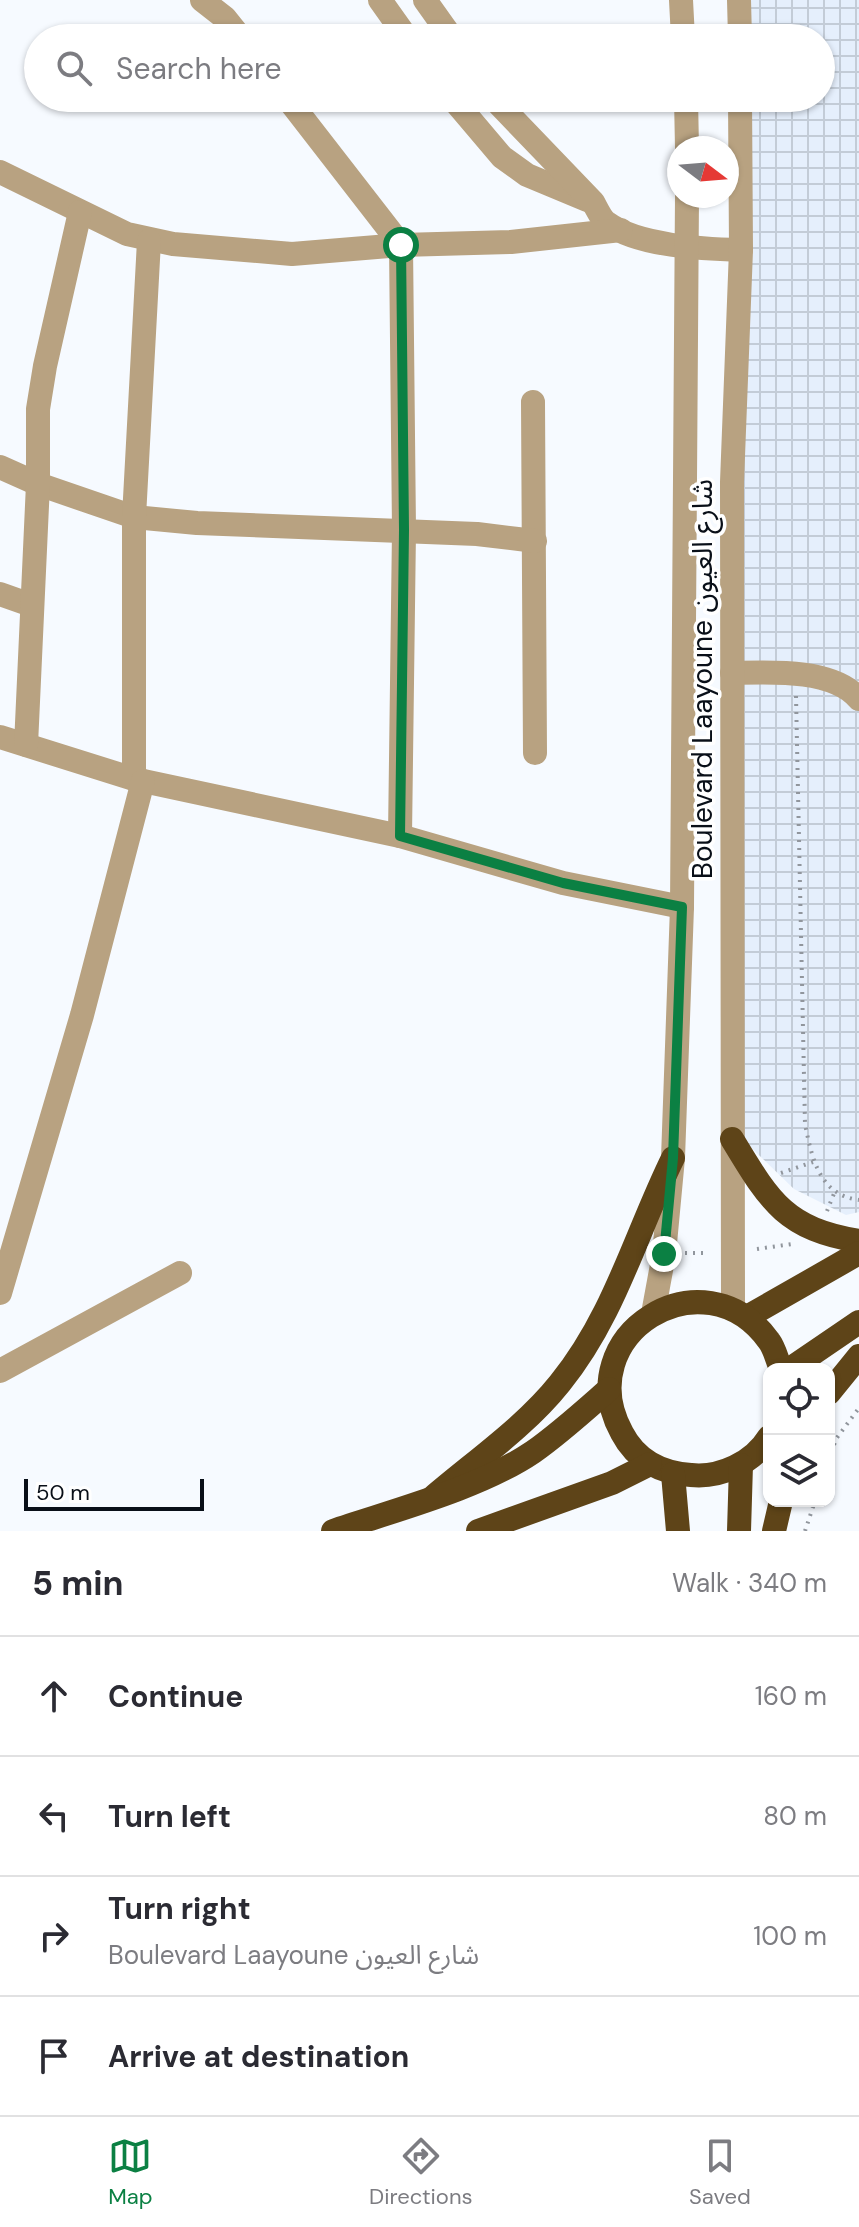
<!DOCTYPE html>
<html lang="en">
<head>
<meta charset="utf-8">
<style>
  :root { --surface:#fff; --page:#f2f2f3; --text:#2b2b33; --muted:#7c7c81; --line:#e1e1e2; --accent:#0b8043 }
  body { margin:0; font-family:"DM Sans","Noto Sans Arabic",sans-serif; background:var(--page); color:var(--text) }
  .controls { position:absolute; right:24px; bottom:24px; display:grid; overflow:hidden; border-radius:16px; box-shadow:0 2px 6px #0004 }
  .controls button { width:72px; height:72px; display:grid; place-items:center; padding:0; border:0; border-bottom:2px solid var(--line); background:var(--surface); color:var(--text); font:40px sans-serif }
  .compass { position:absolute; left:667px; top:136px; width:72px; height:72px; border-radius:50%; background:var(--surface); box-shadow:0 2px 6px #0004; rotate:106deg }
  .scale { position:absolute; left:24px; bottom:20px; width:180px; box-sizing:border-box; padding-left:8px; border:4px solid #090f18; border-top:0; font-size:22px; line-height:28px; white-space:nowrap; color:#090f18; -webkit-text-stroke:6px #fff; paint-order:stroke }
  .stop { position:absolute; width:24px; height:24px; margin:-18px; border:6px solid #0b8043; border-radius:50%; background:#fff }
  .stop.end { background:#0b8043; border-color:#fff; box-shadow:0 2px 8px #0008 }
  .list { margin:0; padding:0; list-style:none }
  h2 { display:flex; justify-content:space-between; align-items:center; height:104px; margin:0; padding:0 32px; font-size:34px }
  h2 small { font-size:26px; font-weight:400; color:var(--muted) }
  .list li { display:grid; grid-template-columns:52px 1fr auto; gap:24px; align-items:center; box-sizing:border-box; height:120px; padding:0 32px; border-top:2px solid var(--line) }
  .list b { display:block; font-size:30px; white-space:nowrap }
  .list p { margin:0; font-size:26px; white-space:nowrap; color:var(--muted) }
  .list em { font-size:26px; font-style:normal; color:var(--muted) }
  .icon { flex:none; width:44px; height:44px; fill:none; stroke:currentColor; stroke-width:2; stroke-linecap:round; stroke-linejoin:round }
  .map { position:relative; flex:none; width:859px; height:1531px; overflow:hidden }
  .search { position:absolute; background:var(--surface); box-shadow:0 2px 6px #0004; left:24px; right:24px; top:24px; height:88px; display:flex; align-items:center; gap:20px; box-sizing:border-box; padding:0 28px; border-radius:44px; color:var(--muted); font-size:30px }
  .sheet { height:584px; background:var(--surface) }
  nav { display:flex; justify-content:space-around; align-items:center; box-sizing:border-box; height:112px; border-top:2px solid var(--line); background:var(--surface); font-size:22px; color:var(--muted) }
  nav a { display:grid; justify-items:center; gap:4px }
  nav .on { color:var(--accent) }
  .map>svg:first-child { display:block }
</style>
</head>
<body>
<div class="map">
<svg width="859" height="1531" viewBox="0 0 859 1531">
  <defs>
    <pattern id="industrial-grid" width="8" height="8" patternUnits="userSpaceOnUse" patternTransform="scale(2)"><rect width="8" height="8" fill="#e5effc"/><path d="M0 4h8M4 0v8" fill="none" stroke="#c3ccd7"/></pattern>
  </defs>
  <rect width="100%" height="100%" fill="#f6faff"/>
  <path fill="url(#industrial-grid)" d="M737,0H859V1212L846,1215L794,1189L731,1128L737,98H821V38H737Z"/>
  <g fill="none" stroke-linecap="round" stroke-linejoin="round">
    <g stroke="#91969d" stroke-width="4" stroke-dasharray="2 6" stroke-linecap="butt">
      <path d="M796,696L805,1124C812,1158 819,1195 859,1200"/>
      <path d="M781,1173L813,1162"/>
      <path d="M827,1211L835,1191"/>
      <path d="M757,1249L792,1244"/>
      <path d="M685,1253H708"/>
      <path d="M829,1460L836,1439L859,1408"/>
      <path d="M805,1531L815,1501"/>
    </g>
    <g stroke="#b8a281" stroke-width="24">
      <path d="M202,0L225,18L241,38"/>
      <path d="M380,0L407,38"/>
      <path d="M425,0L452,38"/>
      <path d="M681,0L683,38"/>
      <path d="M739,0L740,38"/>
      <path d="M287,98L401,245L404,530L400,836"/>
      <path d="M452,98L502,157L527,175L587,200"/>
      <path d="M493,98L593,202C597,209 601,219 607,223C638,246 703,249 741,250"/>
      <path d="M686,98L687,148"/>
      <path d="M0,172L127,234L173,244L292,254L401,245L511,242L621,230"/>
      <path d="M533,402L535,753"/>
      <path d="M0,467L38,484L134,517L197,523L477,534L535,541"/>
      <path d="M0,594L31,605"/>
      <path d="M732,673C769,672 833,668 859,699"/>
      <path d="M0,737L134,779L400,836L563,883L682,907"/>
      <path d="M26,745L38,484V409L45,366L80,212"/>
      <path d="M134,779V517L149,241"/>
      <path d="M0,1293L82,1015L143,781"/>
      <path d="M733,1309L732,482L741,250L740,98"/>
      <path d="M653,1314L664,1254L673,1158L682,907L687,196"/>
      <path d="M0,1371L180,1273"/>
    </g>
    <g stroke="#5e4418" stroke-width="24">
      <path d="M732,1139C769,1200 784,1229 859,1241"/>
      <path d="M747,1317L859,1253"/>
      <path d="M790,1369L859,1322"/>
      <path d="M829,1393L859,1356"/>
      <path d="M769,1437C753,1463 720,1478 691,1475C661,1473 636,1460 622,1433C568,1335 704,1250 769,1341C775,1349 777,1360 781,1369"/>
      <path d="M673,1474L678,1531"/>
      <path d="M432,1498C475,1461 525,1427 560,1383C614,1317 636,1233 673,1158"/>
      <path d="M333,1531C395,1510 480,1488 533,1452C560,1433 584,1411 609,1389"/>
      <path d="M478,1531L612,1483L650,1464"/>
      <path d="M739,1531L741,1465"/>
      <path d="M774,1531L781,1501"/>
    </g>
  </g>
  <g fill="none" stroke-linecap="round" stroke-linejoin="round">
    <path stroke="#0b8043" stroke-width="10" d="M401,245L404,530L400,836L563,883L682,907L673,1158L664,1254"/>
  </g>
  <g text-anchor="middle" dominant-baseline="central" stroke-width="7" stroke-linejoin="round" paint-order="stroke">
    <g font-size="28" fill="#090f18" stroke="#fff">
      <text transform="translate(702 679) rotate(-90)">Boulevard Laayoune شارع العيون</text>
    </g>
  </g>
</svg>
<div class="controls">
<button><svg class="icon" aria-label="locate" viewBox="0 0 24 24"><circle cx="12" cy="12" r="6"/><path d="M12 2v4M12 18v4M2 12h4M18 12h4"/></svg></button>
<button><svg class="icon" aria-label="layers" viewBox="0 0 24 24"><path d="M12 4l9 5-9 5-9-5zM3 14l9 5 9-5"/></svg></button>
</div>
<svg class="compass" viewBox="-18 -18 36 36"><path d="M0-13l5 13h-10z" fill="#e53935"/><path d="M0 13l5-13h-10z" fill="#7c7c81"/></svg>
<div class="scale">50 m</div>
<div class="stop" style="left:401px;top:245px"></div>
<div class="stop end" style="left:664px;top:1254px"></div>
<div class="search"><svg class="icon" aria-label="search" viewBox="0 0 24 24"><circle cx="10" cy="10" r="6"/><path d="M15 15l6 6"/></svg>Search here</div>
</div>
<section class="sheet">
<h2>5 min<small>Walk · 340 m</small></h2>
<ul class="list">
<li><svg class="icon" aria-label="ahead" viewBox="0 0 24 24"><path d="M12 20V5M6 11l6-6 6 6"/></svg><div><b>Continue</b></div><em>160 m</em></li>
<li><svg class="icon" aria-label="left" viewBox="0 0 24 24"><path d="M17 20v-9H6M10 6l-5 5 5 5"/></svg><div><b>Turn left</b></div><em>80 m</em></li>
<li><svg class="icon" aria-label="right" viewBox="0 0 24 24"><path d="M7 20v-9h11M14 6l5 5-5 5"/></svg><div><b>Turn right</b><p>Boulevard Laayoune شارع العيون</p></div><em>100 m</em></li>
<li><svg class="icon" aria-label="arrive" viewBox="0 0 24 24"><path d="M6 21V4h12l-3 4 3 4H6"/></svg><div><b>Arrive at destination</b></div></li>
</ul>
</section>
<nav>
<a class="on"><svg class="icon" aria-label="map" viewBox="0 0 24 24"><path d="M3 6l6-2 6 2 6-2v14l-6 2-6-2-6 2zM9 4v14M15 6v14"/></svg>Map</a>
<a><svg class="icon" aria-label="directions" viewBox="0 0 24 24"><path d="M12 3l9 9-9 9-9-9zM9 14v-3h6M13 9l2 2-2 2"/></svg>Directions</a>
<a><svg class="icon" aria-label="saved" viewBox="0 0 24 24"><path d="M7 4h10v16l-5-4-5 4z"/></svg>Saved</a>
</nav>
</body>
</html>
